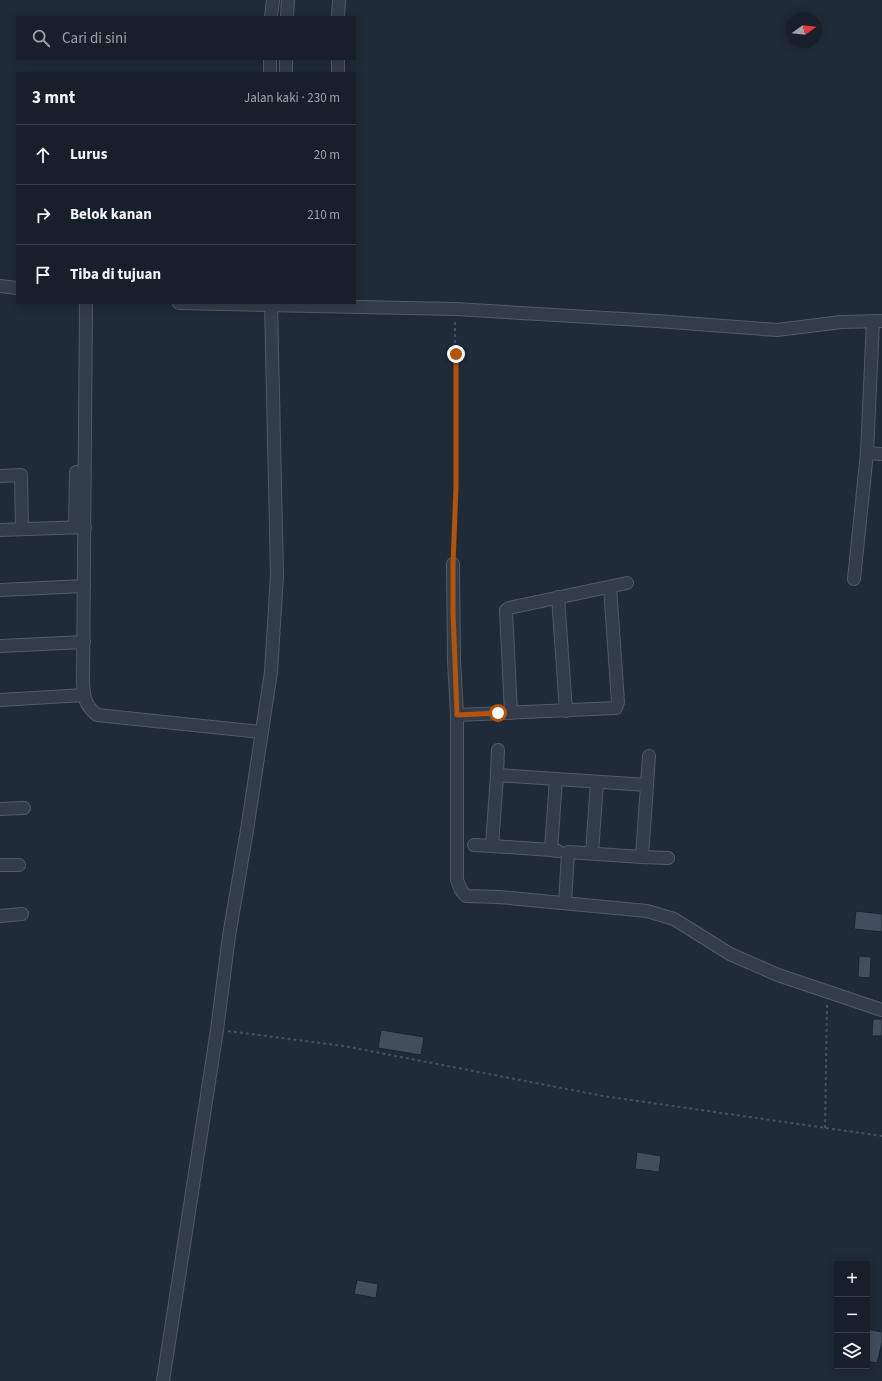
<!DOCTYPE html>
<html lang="id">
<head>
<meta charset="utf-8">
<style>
  :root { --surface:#17202a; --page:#202832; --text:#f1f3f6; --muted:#9ea3a8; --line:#363e47 }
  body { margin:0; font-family:"Source Sans 3",sans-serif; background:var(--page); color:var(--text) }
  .controls { position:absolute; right:12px; bottom:12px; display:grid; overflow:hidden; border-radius:0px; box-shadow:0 2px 10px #0003 }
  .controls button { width:36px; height:36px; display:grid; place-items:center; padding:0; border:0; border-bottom:1px solid var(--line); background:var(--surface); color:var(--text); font:20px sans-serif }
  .compass { position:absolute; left:786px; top:12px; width:36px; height:36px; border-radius:50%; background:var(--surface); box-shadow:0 2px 10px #0003; rotate:75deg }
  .stop { position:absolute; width:12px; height:12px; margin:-9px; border:3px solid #b45309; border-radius:50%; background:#fff }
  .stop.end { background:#b45309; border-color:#fff; box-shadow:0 1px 4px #0008 }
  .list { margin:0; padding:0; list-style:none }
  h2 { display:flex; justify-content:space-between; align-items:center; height:52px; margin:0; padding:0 16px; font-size:17px }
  h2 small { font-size:13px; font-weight:400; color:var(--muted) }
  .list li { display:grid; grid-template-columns:26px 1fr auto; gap:12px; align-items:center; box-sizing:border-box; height:60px; padding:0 16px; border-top:1px solid var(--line) }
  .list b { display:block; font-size:15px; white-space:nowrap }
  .list em { font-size:13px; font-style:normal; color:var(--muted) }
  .icon { flex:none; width:22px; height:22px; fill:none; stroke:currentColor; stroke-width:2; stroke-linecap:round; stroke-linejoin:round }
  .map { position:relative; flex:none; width:882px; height:1381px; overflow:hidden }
  .search { position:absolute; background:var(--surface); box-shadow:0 2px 10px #0003; left:16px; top:16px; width:340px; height:44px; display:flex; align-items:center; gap:10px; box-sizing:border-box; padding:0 14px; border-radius:0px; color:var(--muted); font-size:15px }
  .panel { position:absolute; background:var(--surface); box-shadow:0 2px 10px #0003; left:16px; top:72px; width:340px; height:232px; border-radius:0px }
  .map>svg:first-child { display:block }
</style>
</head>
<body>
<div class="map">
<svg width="882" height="1381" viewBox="0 0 882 1381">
  <rect width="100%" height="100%" fill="#1f2b38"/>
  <g fill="#404e5e" stroke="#1a242f">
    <path d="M856,911L882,914V932L854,929Z"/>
    <path d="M859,956L871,957L870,978L858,977Z"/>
    <path d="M873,1019H882V1036H872Z"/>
    <path d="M381,1030L424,1037L421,1055L378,1048Z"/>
    <path d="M637,1152L661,1156L659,1172L635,1169Z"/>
    <path d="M357,1280L378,1284L376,1298L354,1294Z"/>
    <path d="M867,1329L882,1332V1343L877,1363L867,1361Z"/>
  </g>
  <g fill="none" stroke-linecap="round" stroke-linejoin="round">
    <g stroke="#505b67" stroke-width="14">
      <g id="street">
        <path d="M271,17L273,0"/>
        <path d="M287,17L288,0"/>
        <path d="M338,17L339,0"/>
        <path d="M270,73V59"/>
        <path d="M286,73V59"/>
        <path d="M338,73V59"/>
        <path d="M0,286L17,288"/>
        <path d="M86,303L83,683C84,698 85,705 97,715L261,732"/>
        <path d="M179,303L455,309L657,321L777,330L841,322L882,321"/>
        <path d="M867,453L882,454"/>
        <path d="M0,476L21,475L22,529"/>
        <path d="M75,527L76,472"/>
        <path d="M0,530L85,527"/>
        <path d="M453,564L454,660L457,715V880L461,890L466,896L499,897L647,911L674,919L730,954L778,975L882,1010"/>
        <path d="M854,579L867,453L873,321"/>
        <path d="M0,590L84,586"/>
        <path d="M558,597L566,711"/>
        <path d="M0,646L84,642"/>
        <path d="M0,700L84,695"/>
        <path d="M511,713L506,610L509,608L627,583"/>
        <path d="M457,715L616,708L618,702L610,587"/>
        <path d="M497,775L498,750"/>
        <path d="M556,779L551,850L558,851"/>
        <path d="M647,785L649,756"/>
        <path d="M0,809L24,808"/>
        <path d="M474,845L492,846"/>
        <path d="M551,850L492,846L497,775L647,785L642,857L568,852L565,903"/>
        <path d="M592,853L597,782"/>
        <path d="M642,857L668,858"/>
        <path d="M0,865H19"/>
        <path d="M0,916L22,914"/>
        <path d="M163,1381L217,1030L229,936L247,830L271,672L277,575L271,303"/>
      </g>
    </g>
    <g stroke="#3f5557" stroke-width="2" stroke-dasharray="3 3" stroke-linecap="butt">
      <path d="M453,553L456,487L455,320"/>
      <path d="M228,1031L344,1046L603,1096L882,1136"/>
      <path d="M825,1128L827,1004"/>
    </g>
    <use href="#street" stroke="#333d49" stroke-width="12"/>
  </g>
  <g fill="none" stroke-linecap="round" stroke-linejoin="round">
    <path stroke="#b45309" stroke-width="5" d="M456,354V487L453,564V612L457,715L498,713"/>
  </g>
</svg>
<div class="controls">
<button>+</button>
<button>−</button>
<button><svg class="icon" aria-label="layers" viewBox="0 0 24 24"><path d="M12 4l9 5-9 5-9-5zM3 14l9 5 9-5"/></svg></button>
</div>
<svg class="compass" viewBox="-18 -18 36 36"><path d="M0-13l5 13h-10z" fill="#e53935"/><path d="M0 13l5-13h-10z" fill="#9ea3a8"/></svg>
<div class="stop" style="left:498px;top:713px"></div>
<div class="stop end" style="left:456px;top:354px"></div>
<div class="search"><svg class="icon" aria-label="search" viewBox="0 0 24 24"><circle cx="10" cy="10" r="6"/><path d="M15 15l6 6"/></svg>Cari di sini</div>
<section class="panel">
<h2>3 mnt<small>Jalan kaki · 230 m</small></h2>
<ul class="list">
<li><svg class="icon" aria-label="ahead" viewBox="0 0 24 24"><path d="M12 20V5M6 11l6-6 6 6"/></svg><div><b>Lurus</b></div><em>20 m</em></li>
<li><svg class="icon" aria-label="right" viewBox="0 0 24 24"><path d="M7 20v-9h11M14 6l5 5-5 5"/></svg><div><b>Belok kanan</b></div><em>210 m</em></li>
<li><svg class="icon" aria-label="arrive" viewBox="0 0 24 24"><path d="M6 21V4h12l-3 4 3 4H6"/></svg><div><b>Tiba di tujuan</b></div></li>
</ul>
</section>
</div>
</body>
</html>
